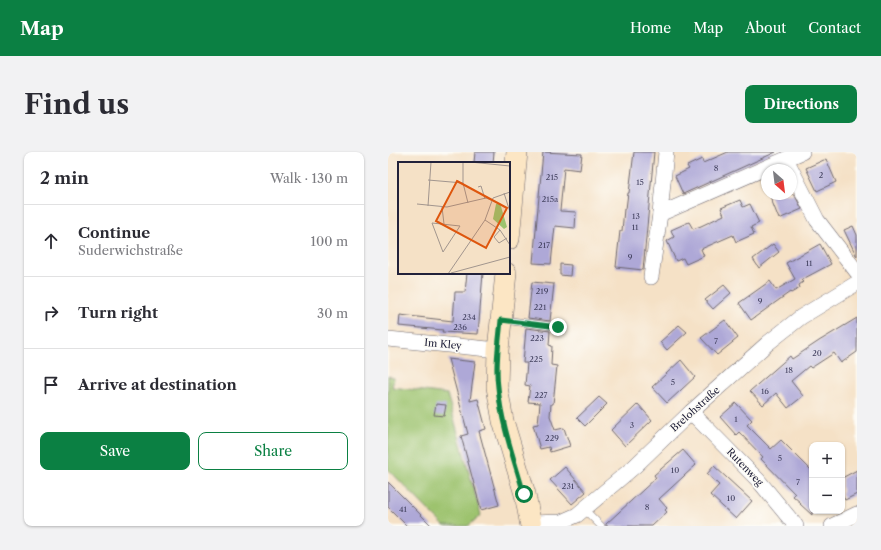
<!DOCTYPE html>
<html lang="en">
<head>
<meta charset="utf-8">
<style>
  :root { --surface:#fff; --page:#f2f2f3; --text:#2b2b33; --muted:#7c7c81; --line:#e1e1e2; --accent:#0b8043 }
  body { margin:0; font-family:"Libre Caslon Text",serif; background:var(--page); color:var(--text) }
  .controls { position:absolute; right:12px; bottom:12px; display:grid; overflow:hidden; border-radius:8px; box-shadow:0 1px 3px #0004 }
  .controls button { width:36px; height:36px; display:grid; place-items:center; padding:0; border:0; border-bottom:1px solid var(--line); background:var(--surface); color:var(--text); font:20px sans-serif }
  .compass { position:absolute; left:373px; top:12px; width:36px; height:36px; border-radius:50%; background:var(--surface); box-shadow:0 1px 3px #0004; rotate:152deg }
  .stop { position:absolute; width:12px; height:12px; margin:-9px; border:3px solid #0b8043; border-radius:50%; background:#fff }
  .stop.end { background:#0b8043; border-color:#fff; box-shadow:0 1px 4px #0008 }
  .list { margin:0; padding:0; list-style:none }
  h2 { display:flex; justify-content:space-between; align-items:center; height:52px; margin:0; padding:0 16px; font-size:17px }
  h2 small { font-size:13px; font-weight:400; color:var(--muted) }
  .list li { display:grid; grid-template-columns:26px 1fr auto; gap:12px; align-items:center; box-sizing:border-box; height:72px; padding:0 16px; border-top:1px solid var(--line) }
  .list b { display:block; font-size:15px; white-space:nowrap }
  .list p { margin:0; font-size:13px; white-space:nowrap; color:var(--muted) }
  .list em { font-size:13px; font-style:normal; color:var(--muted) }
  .actions { display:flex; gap:8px; padding:12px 16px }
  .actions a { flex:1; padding:9px 0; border:1px solid var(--accent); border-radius:8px; text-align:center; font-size:14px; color:var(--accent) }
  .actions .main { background:var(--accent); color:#fff }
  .icon { flex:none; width:22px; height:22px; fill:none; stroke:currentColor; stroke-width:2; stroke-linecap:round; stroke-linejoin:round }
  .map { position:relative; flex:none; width:469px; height:374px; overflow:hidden; border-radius:8px }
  header { display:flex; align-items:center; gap:24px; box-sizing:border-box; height:56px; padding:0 20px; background:var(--accent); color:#fff }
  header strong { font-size:19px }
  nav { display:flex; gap:22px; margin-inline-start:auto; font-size:14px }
  .intro { display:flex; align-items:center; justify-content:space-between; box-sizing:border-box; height:96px; padding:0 24px }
  h1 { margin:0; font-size:28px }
  .button { padding:10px 18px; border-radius:8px; background:var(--accent); color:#fff; font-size:14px; font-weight:700 }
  main { display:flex; gap:24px; padding:0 24px }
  aside { flex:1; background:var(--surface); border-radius:8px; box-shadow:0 1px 3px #0004 }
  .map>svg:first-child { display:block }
</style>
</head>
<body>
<header>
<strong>Map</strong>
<nav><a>Home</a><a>Map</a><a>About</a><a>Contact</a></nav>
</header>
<div class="intro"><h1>Find us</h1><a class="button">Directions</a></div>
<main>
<aside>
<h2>2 min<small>Walk · 130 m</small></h2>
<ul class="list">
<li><svg class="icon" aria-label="ahead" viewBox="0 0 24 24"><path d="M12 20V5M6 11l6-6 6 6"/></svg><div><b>Continue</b><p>Suderwichstraße</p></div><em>100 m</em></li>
<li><svg class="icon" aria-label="right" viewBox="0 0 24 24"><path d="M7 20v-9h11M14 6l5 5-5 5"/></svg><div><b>Turn right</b></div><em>30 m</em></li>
<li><svg class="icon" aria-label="arrive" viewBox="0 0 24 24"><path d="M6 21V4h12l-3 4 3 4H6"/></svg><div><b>Arrive at destination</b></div></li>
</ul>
<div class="actions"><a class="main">Save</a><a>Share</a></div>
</aside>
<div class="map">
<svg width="469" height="374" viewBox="0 0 469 374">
  <rect width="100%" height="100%" fill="#fdfcf7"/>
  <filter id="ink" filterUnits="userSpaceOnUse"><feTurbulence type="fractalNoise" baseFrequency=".025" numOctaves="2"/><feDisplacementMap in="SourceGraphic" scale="8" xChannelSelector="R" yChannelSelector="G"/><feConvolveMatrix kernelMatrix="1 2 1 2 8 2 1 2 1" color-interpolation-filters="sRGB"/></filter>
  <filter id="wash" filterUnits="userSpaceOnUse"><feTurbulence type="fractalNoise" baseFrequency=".012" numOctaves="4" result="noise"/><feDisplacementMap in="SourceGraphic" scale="16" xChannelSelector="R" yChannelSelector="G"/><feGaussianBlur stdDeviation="0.9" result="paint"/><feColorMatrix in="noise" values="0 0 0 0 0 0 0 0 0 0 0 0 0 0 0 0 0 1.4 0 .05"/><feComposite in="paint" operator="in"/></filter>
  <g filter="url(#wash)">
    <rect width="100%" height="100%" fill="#f5e1c6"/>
    <path fill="#9dc36e" stroke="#607254" d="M0,224L6,226L4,235L59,242L93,363L80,374H56L0,317Z"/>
    <g id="blocks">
      <g fill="#aea8d7">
        <path d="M87,0H106L105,11H86Z"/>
        <path d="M155,0L194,2L192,18L176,16L172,59L188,60L187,76L167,74L163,112L145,111Z"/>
        <path d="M246,0H266L255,118L228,115L232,79H234L236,57H238L240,41H241Z"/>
        <path d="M340,0H388L295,42L287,24L301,17L299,14L314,7L315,11Z"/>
        <path d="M438,7L448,30L429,39L418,16Z"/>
        <path d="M381,42H406L414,57L391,67Z"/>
        <path d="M352,48L355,55L362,52L371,71L363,75L366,82L348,90L345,83L313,97L316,104L298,112L295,106L288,109L279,89L286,85L283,78L301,70L305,77L313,74L336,63L333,56Z"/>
        <path d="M465,74L469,83V105L456,78Z"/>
        <path d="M385,92L391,100L371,116L365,107Z"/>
        <path d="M432,92L443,112L413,128L415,130L411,133L412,136L403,141L402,140L363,168L351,151L382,129L388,138L407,127L398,111Z"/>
        <path d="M172,112L183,113L182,124L172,123Z"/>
        <path d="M79,121H95L90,182L54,180L55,178L11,174L12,163L65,169L67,140H77Z"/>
        <path d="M144,130L166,132L162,169L140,166Z"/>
        <path d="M336,133L343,141L325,157L317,148Z"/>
        <path d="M469,166V200L453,211L446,201L423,216L421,214L403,229L415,244L400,256L388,241L375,253L362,239L402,204L404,207L431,189Z"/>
        <path d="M337,168L350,186L329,203L313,186Z"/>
        <path d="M291,173L299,180L279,198L272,190Z"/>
        <path d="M138,176L162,179L161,193L164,194L163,213L169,214L165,252H163L162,264L167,278L176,276L182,294L162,300L161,295L152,297L145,273L150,272L152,251L140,250L142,234L137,233L139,211H135Z"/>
        <path d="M60,207L87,210L82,249L90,247L98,277L91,279L111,353L93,358L73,284L80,282Z"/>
        <path d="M293,208L307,225L279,251L264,235Z"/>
        <path d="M211,245L219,252L197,274L189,266Z"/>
        <path d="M348,251L364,268L359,273L383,297L393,288L424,319V363L412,352L413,351L405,344L407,342L373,307L375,305L351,280L348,283L332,265Z"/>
        <path d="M48,252L58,253L56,264L46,263Z"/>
        <path d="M250,252L264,268L237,294L223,278Z"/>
        <path d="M295,298L308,313L271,347L279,356L277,358L279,360L264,374H218V372L268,326L266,323Z"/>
        <path d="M326,314L364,349L348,367L322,343L331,333L319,322Z"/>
        <path d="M177,315L198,340L184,352L162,328Z"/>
        <path d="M469,318V342L457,348L454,343V326Z"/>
        <path d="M0,330L44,374H19L0,355Z"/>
      </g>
    </g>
  </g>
  <g filter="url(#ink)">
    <use href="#blocks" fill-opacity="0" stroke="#6c656c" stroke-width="1"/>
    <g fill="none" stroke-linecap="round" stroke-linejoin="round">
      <g stroke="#6c656c" stroke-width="8">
        <g id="service">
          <path d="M115,168L171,175"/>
          <path d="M196,357L213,374"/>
        </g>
      </g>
      <g stroke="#6c656c" stroke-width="16">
        <g id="minor">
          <path d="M278,0L272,62L414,0"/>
          <path d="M398,7L429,68L469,120"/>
          <path d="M263,125L272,62"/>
          <path d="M0,187L110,198"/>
          <path d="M303,260L370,328L408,374"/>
          <path d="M144,371L173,370L189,363L247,314L303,260L380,191L413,165L469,131"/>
          <path d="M444,374L469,362"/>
        </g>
      </g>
      <g stroke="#6c656c" stroke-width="22">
        <g id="secondary">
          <path d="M121,87L129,0"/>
          <path d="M118,121L110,198L109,235L115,269L137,342L143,374"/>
        </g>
      </g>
      <use href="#service" stroke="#fff" stroke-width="7"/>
      <use href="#minor" stroke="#fff" stroke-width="15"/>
      <use href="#secondary" stroke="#fce6c4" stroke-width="21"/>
    </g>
  </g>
  <g fill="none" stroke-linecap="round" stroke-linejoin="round" filter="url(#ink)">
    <path stroke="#0b8043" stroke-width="5" d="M136,342C126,307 113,271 110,235C107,213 111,190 113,168L170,175"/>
  </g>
  <g text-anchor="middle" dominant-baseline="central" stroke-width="3.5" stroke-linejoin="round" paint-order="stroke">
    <g font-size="8" fill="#454462">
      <text x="328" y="16">8</text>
      <text x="433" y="23">2</text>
      <text x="164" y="25">215</text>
      <text x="252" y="30">15</text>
      <text x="162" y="47">215a</text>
      <text x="248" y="64">13</text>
      <text x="247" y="75">11</text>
      <text x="156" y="93">217</text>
      <text x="242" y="105">9</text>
      <text x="421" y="111">11</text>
      <text x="154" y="139">219</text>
      <text x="372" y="149">9</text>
      <text x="152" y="155">221</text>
      <text x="81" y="165">234</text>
      <text x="72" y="175">236</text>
      <text x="149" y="186">223</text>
      <text x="328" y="189">7</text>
      <text x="429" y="201">20</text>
      <text x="148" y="207">225</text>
      <text x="401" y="218">18</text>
      <text x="285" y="230">5</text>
      <text x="377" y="239">16</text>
      <text x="153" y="243">227</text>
      <text x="348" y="267">1</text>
      <text x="244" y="273">3</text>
      <text x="164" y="286">229</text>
      <text x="392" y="306">5</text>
      <text x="287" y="318">10</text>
      <text x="410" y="330">7</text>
      <text x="180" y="334">231</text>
      <text x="343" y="346">10</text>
      <text x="259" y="355">8</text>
      <text x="15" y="357">41</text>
    </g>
    <g font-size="10" fill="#22223b" stroke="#fdfcf7">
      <text transform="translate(55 192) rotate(5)">Im Kley</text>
      <text transform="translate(307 257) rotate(-42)">Brelohstraße</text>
      <text transform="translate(357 315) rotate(46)">Rutenweg</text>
    </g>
  </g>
  <g transform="translate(10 10)">
    <rect width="112" height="112" fill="#f5e1c6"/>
    <path d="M102,41L109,65L106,67L95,57L98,42Z" fill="#9dc36e"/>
    <path fill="none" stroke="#a1958e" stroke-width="1" d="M65,0V21L70,41M72,0L112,4M30,18L65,21M80,25L83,24L87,37M106,31L112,50M19,42L49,45L88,36L93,38M30,44L33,0M44,45L46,62M87,58L102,68L112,83M34,61L62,64L45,90ZM102,68L96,75L101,81L109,76M53,111L112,95M50,112L87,58L95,36L112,30"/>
    <path fill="#de560e" fill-opacity="0.15" stroke="#de560e" stroke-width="2" d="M59,19L109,46L88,86L38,59Z"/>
    <rect width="112" height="112" fill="none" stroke="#22223b" stroke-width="2"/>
  </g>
</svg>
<div class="controls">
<button>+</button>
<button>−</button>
</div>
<svg class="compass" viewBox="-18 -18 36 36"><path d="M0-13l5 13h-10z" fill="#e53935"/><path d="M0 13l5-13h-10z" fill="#7c7c81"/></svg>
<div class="stop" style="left:136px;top:342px"></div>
<div class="stop end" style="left:170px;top:175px"></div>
</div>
</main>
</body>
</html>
